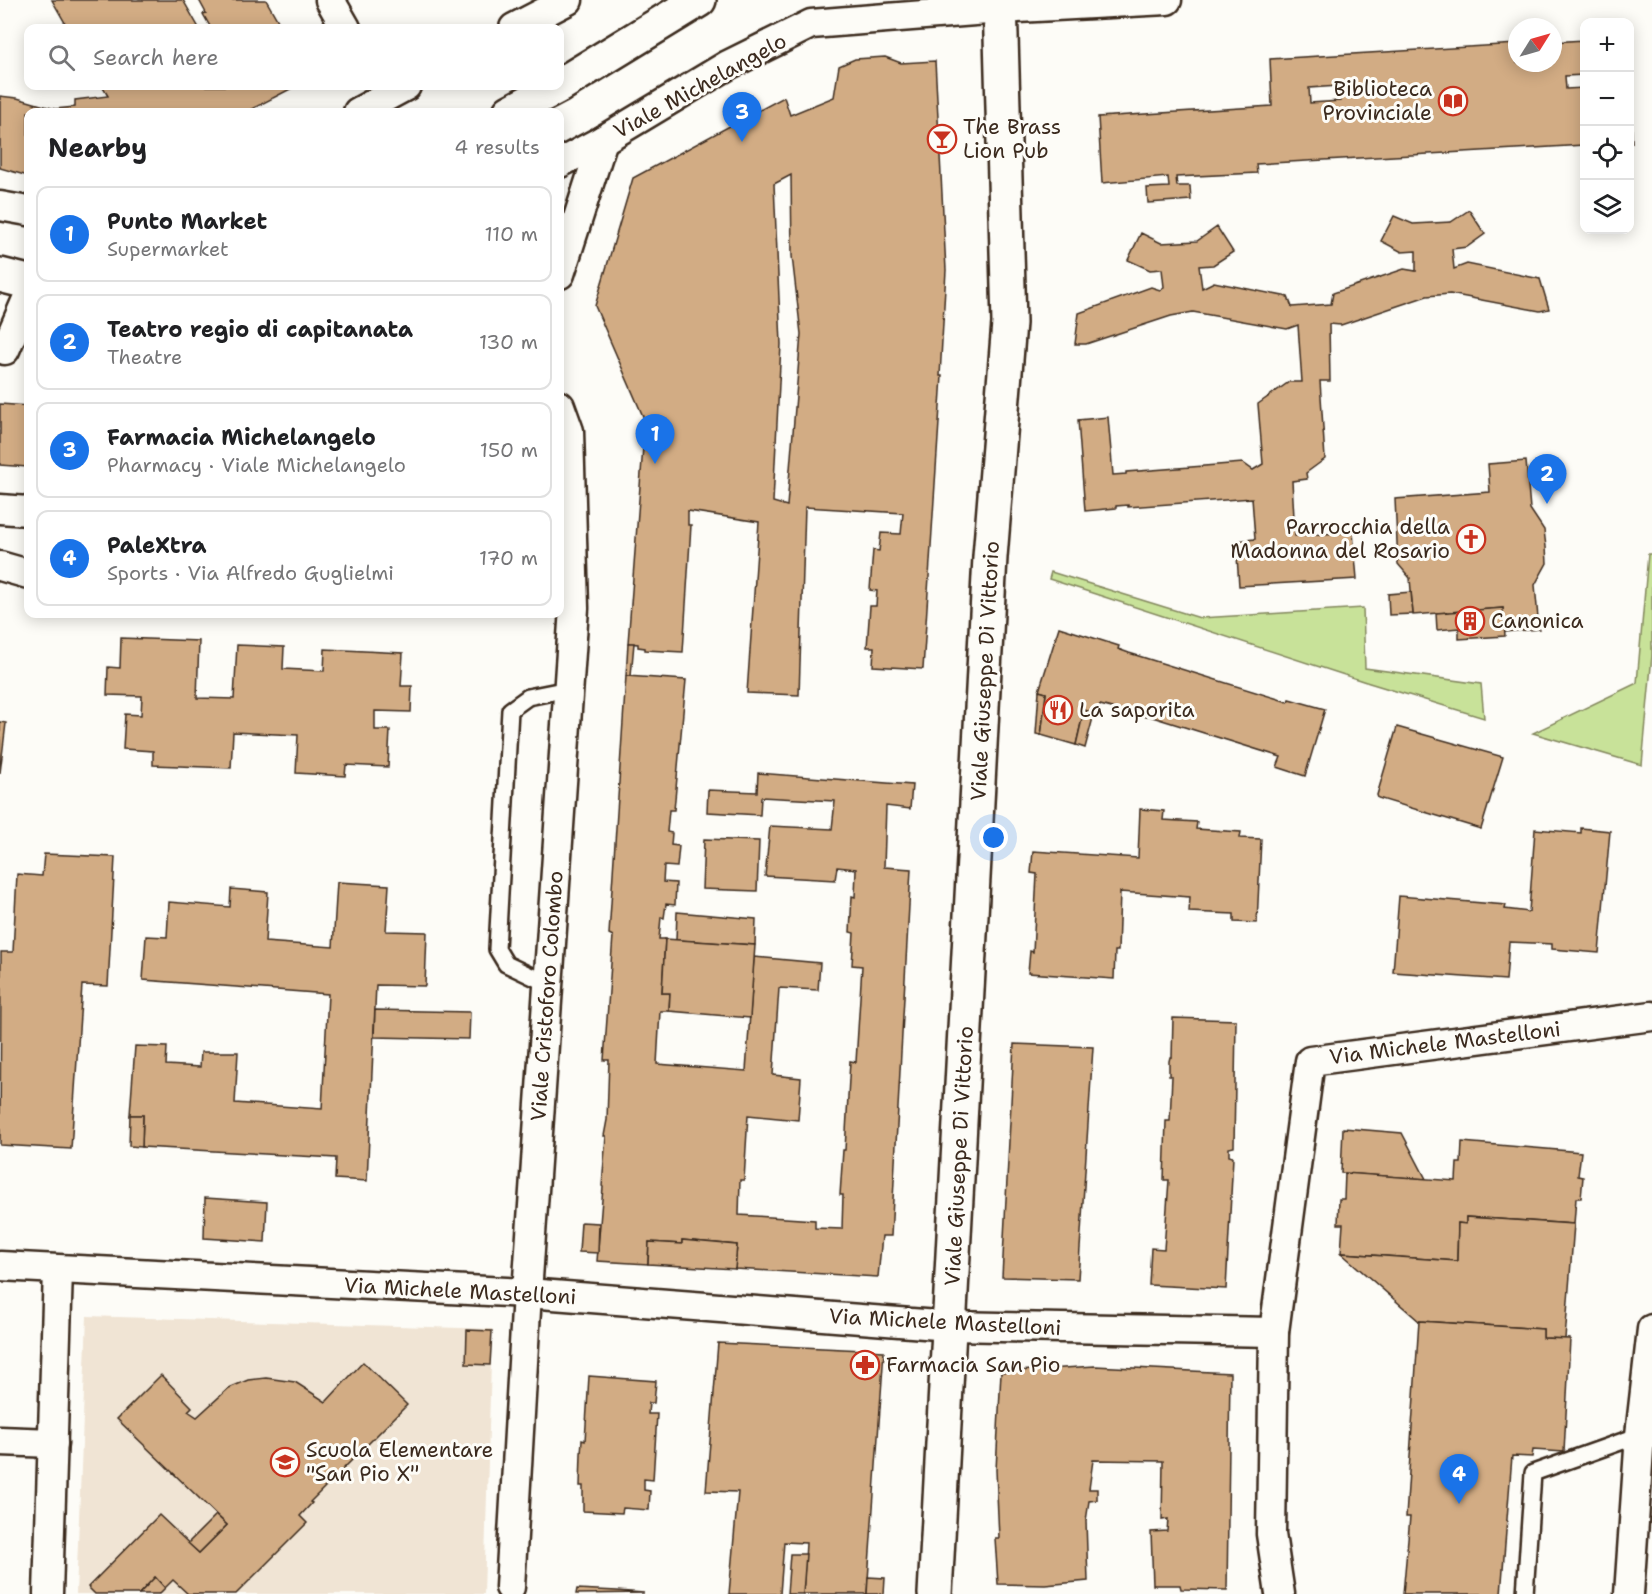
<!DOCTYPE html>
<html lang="en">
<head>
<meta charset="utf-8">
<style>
  :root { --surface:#fff; --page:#f6f6f6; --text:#202124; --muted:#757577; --line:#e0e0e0; --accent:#1a73e8 }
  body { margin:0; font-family:"Shantell Sans",sans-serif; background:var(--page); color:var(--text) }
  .controls { position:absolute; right:18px; top:18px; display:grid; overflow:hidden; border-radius:12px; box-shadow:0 3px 15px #0003 }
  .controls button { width:54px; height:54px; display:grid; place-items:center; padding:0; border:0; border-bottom:2px solid var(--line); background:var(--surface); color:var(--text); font:30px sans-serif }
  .compass { position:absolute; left:1508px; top:18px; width:54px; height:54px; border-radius:50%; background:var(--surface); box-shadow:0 3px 15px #0003; rotate:53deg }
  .you { position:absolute; left:994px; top:838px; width:21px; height:21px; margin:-15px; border:4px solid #fff; border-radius:50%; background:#1a73e8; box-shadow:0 0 0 9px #1a73e833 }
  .badge { display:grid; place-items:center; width:39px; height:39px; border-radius:50%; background:var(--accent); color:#fff; font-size:20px; font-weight:700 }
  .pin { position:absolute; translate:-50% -50px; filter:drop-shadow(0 2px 3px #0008) }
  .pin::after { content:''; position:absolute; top:32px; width:21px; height:18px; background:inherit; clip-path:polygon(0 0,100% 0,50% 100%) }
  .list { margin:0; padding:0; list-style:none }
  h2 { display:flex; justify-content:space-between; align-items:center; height:78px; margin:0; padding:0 24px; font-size:26px }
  h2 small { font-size:20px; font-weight:400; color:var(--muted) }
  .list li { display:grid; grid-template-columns:39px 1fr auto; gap:18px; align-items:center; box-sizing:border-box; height:96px; margin:0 12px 12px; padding:0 12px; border:2px solid var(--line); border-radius:12px }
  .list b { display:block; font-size:22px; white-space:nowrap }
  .list p { margin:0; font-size:20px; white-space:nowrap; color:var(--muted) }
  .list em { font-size:20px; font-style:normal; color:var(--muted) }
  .icon { flex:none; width:33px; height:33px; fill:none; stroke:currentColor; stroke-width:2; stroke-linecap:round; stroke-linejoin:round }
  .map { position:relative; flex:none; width:1652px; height:1594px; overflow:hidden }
  .search { position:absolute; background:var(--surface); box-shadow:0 3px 15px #0003; left:24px; top:24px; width:540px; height:66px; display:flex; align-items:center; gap:15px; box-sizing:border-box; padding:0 21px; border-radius:12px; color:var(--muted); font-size:22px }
  .panel { position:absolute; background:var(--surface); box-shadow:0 3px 15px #0003; left:24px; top:108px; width:540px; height:510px; border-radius:12px }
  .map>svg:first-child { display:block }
</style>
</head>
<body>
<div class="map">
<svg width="1652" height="1594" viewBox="0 0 1652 1594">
  <rect width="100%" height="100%" fill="#fdfcf7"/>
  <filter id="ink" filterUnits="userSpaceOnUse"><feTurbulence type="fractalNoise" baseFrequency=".0167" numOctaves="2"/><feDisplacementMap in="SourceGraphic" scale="12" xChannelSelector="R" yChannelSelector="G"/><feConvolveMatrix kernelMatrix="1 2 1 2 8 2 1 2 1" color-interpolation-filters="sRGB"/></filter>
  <g filter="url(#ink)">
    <path fill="#f0e4d4" d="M87,1316L492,1329L484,1594H76Z"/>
    <g fill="#c8e299" stroke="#82865c" stroke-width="1.5">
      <path d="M1648,554H1652V655L1642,765L1533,733L1637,683Z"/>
      <path d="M1051,572L1200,618L1363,608L1365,668L1481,684L1484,718L1366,682L1049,579Z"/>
    </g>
    <g fill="#d2ac84" stroke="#3b2a1e" stroke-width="1.5" fill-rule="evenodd">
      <path d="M52,0H183L199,28H68Z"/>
      <path d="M199,0H266L282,28H211L203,14L206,13Z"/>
      <path d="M1584,40V75L1565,76L1566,89L1584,88V145L1256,164L1257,173L1176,177L1177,186H1190L1191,200L1148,203L1147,188L1169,187L1168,177L1102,183L1098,117L1272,106L1270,59L1517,44V63H1553V42ZM1339,86L1340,101L1310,103L1309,88Z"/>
      <path d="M885,57L901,63L935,61L946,270L940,376H942L923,669L873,666L874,647H867L870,606H876L877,591L870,590L873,550L879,551L881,533L901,534L903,513L805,507L799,695L747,693L759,522L688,511V525H691L683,652L645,650V648L638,647V644L628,643L645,421L595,306L633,178L784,97L790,115L834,97L839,66L855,59ZM791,175L792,256L801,334L787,506L773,502L781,344L774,184Z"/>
      <path d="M1630,85L1632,143H1630Z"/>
      <path d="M102,86H296L246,112H28V176L0,168V96L17,98L55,109L75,107V100L108,96Z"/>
      <path d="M1469,210L1485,234L1467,247L1452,249L1454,269L1467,264L1540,279L1549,309L1540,311L1450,294L1427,296L1341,325L1329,324L1330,381H1320L1325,459L1306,473L1307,479L1292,481L1295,536L1353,532L1357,579L1239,586L1236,541L1255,539L1252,498L1128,507V505L1116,506V508L1085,511L1078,420L1108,417L1113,475L1126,474V472L1243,463L1253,470L1263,464L1258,404L1289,382H1302L1298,325L1287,329L1193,312L1171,316L1086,344H1075L1079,313L1151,287L1160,290L1164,287L1162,269L1150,270L1128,260L1141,233L1161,243L1197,241L1217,227L1233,252L1213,265L1199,266L1202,288L1214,282L1288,297L1292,307L1331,304L1333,293L1404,269L1416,271V251L1402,252L1381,241L1394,216L1413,224L1451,222Z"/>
      <path d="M0,404L28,406V467L0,465Z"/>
      <path d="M1526,461L1530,509L1544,530L1546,547L1547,563L1535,585L1539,629L1504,632L1503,608L1413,615L1410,578L1398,564L1395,499L1490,492L1488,464Z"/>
      <path d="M1411,592L1413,614L1389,615L1388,594Z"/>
      <path d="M1503,608L1505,636L1459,639V628L1437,630L1436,613Z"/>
      <path d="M1059,627L1119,646L1118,649L1129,653L1288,702L1289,699L1325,709L1305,776L1277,767L1281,757L1146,715V717L1100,705L1097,714L1084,710L1076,745L1041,735L1046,693L1039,691Z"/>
      <path d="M121,638L199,641L197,698L234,699L237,645L284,647L283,669L324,671L325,649L403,653L401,686H412L411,712L375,711V730H390L388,767L346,765L345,776L296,773L298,735L233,732L231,768L153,765V751L123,749L125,714L141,715L142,696L107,695L108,667L120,668Z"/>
      <path d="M628,643H634L631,676H626Z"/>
      <path d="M626,676L686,680L674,810H669L667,832L672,833L671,845L679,846L677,867L664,866L663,882L676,883L675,905L666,904L664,918L661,917L659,939H665L662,993H670L669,1011H660L657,1064L746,1071L754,957L820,963L818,990L779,988L773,1075L801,1078L798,1120L748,1115L744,1180H740L739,1215L815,1220V1228L842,1229L843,1195H840L843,1150H845L850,1061L856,1062L862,966L852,965L854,933L850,932L852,896L855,897L856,869L837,867L835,880L765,876L770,826L832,829L835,801L761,797L760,815L707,812L708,790L757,792L758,773L912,785L910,809L886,806L884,867L911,869L891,1236H882L878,1277L735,1269L737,1245L682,1240V1244L649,1242L648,1264L597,1261L603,1187L602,1186L606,1136H604L607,1120L609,1060H604L613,936L609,934Z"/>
      <path d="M1039,691L1046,693L1041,735L1036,734Z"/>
      <path d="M1084,710L1094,714L1085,748L1076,745Z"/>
      <path d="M0,722L6,723L0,773Z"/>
      <path d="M1397,727L1503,757L1481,829L1378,798L1377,795Z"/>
      <path d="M1140,809L1164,811L1163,820L1197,822L1196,829L1241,832L1240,838L1261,839L1257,923L1234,922V914L1189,912L1190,897L1120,892L1118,951H1115L1114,979L1028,973L1030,951L1033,952L1037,874L1031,873L1033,851L1138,858Z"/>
      <path d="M1581,828L1610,831L1599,953L1552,949V944L1509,942L1506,980L1393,972L1399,896L1506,905L1505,909L1529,912L1535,829L1581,833Z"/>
      <path d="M704,839L759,841L757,891L702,889Z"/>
      <path d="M44,854L115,857L108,986L82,985L71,1149L0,1145L1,952H13L17,874L42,876Z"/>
      <path d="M337,882L389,885L386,931L427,932L425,986L376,985L367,1181L335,1179L336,1158L142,1147L143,1115H130L135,1046L167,1047L166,1065L200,1067L201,1052H238L235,1103L322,1109L328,994L143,980L146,936L167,937L169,902L230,907L231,889L268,892L265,942L333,947Z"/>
      <path d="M677,912L756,919L755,945L676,940Z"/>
      <path d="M665,939L755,945L750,1018L669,1011L670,993H662Z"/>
      <path d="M375,1010L470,1012L469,1039L374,1037Z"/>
      <path d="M1173,1018L1236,1020L1234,1147L1229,1148V1156L1233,1157L1226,1289L1149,1285L1151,1248L1164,1249L1169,1180H1164L1166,1121H1170L1172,1076H1169V1061L1170,1057H1172Z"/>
      <path d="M1014,1044L1093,1047L1078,1279L1002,1277Z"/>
      <path d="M130,1115H143L142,1147L129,1146Z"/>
      <path d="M1343,1128L1402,1133L1426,1179L1341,1173Z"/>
      <path d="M1462,1142L1581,1152L1578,1176L1583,1177L1581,1198H1576L1574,1224L1466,1217V1224L1458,1223L1457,1261L1341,1253L1343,1224H1338L1339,1199H1344L1345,1173L1456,1181L1457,1163H1461Z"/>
      <path d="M205,1198L267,1202L265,1242L204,1238Z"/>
      <path d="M1466,1217L1574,1224L1565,1339L1543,1338V1329L1419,1321L1341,1253L1457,1261L1458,1223L1466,1224Z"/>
      <path d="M581,1222L599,1223L598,1253L579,1252Z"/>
      <path d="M682,1240L737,1245L735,1269L648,1264L649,1242L682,1244Z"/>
      <path d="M1419,1321L1543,1329V1338L1570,1339L1564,1452L1533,1450L1532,1457L1512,1456L1501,1594H1403L1410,1517H1406Z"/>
      <path d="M467,1330L492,1331L490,1365L466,1364Z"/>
      <path d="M718,1343L884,1351L867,1594H803L806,1543L784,1542L780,1594H729L738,1492L706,1491Z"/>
      <path d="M363,1362L407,1405L310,1502L312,1503L300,1516L307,1523L236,1594H188L173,1580L165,1588L155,1577L139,1594H95L88,1587L159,1515L199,1553L227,1525L117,1419L161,1375L192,1407L188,1411L197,1417L229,1388L248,1380L266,1378L295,1382L326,1402Z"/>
      <path d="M1095,1366L1230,1373L1227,1590L1181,1589L1180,1585H1153L1151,1532L1167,1531L1168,1519L1162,1520L1163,1461L1093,1460L1089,1489H1097V1500L1089,1501L1086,1521L1088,1581L1045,1585L998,1584L995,1538H999L996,1470L1001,1372Z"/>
      <path d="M589,1376L656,1381L654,1403H649L648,1414H657L653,1480L644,1479V1490L650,1491L649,1510L623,1508L622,1513L583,1511V1486H580L581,1454L582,1440L585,1441Z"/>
      <path d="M216,1515L227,1525L199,1553L188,1543Z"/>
      <path d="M790,1554H806L803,1594H787Z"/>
      <path d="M155,1577L165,1588L159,1594H139Z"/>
      <path d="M868,1577L885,1578L884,1594H867Z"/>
      <path d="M577,1589L617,1591L644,1593L576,1594Z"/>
    </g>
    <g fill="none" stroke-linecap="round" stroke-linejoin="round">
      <g stroke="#3b2a1e" stroke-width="20">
        <g id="lane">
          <path d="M548,984L506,964L497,949L510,710L528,697L568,689"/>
          <path d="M1525,1594L1533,1473L1640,1435"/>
        </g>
      </g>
      <g stroke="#3b2a1e" stroke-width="33">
        <g id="street">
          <path d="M330,0L346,28"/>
          <path d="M514,28L568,0"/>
          <path d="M358,112L406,86"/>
          <path d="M560,163L603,140L728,65L811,24L1000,9L1167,0"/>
          <path d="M0,206L28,211"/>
          <path d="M560,274L603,140"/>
          <path d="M5,350L28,297"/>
          <path d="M0,509L28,511"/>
          <path d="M0,566L28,574"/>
          <path d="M0,1266L527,1293L950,1326L1274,1332"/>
          <path d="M0,1441L53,1443"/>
          <path d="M510,1587L527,1293L574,608L569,431L560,406"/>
          <path d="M48,1594L58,1270"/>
          <path d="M1280,1594L1271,1534L1274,1332L1310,1061L1652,1016"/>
          <path d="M1629,1594L1640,1435L1652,1329"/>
        </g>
      </g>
      <g stroke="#3b2a1e" stroke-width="38">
        <g id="secondary">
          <path d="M560,85L699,0"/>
          <path d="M510,112L559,86"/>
          <path d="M0,275L28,282"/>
          <path d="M935,1594L990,557L1009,323L1000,0"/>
        </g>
      </g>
      <use href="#lane" stroke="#fdfcf7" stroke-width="15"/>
      <use href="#street" stroke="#fdfcf7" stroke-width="28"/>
      <use href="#secondary" stroke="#fdfcf7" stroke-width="33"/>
    </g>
  </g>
  <defs>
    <g id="library-ring" transform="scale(1.5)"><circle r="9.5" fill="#fdfcf7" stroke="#c8321e" stroke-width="1.5"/><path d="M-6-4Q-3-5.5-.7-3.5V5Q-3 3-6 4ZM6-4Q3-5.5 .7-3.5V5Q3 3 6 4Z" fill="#c8321e"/></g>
    <g id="bar-ring" transform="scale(1.5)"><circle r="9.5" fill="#fdfcf7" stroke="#c8321e" stroke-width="1.5"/><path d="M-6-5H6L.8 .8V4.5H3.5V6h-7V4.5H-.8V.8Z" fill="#c8321e"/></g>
    <g id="church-ring" transform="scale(1.5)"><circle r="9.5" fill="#fdfcf7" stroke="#c8321e" stroke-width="1.5"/><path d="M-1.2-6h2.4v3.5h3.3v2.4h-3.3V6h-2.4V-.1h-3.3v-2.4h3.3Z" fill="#c8321e"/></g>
    <g id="building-ring" transform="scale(1.5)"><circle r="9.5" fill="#fdfcf7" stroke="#c8321e" stroke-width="1.5"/><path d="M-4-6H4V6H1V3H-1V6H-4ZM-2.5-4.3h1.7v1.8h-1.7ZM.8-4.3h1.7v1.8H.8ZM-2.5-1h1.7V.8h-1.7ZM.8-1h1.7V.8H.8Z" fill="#c8321e"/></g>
    <g id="restaurant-ring" transform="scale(1.5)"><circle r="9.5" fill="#fdfcf7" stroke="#c8321e" stroke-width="1.5"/><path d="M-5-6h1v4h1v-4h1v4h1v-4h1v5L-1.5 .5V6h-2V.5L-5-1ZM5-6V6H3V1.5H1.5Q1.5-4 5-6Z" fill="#c8321e"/></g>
    <g id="pharmacy-ring" transform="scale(1.5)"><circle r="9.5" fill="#fdfcf7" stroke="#c8321e" stroke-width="1.5"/><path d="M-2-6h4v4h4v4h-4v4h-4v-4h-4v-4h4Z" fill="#c8321e"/></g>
    <g id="school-ring" transform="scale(1.5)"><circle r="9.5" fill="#fdfcf7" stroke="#c8321e" stroke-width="1.5"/><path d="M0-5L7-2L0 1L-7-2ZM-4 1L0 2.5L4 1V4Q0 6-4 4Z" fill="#c8321e"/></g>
  </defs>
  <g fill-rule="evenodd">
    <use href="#library-ring" x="1453" y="101"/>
    <use href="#bar-ring" x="942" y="139"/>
    <use href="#church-ring" x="1471" y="539"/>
    <use href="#building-ring" x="1470" y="621"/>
    <use href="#restaurant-ring" x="1058" y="710"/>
    <use href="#pharmacy-ring" x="865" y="1365"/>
    <use href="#school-ring" x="285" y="1462"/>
  </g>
  <g text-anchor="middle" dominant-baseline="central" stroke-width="6" stroke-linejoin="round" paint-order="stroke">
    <g font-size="21" fill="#3b2a1e" stroke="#fdfcf7">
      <text transform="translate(700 86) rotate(-29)">Viale Michelangelo</text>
      <text transform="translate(985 671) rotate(-87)">Viale Giuseppe Di Vittorio</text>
      <text transform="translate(547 996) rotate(-86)">Viale Cristoforo Colombo</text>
      <text transform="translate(1445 1043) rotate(-7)">Via Michele Mastelloni</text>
      <text transform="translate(959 1156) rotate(-87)">Viale Giuseppe Di Vittorio</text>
      <text transform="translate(460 1291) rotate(3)">Via Michele Mastelloni</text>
      <text transform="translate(945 1322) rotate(3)">Via Michele Mastelloni</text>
    </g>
    <g font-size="21" fill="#3b2a1e" stroke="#fdfcf7" text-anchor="start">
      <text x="1432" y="89" text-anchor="end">Biblioteca<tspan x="1432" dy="24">Provinciale</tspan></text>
      <text x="963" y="127">The Brass<tspan x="963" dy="24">Lion Pub</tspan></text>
      <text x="1450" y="527" text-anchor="end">Parrocchia della<tspan x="1450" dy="24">Madonna del Rosario</tspan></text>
      <text x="1491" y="621">Canonica</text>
      <text x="1079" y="710">La saporita</text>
      <text x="886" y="1365">Farmacia San Pio</text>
      <text x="306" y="1450">Scuola Elementare<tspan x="306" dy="24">"San Pio X"</tspan></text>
    </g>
  </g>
</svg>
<div class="controls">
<button>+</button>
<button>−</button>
<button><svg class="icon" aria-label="locate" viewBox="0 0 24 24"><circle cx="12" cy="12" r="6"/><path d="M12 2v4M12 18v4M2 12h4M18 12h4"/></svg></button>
<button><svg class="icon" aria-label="layers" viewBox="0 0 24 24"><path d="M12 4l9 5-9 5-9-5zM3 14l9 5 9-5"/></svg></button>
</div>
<svg class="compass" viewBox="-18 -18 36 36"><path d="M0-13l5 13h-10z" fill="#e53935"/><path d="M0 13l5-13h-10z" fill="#757577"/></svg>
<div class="you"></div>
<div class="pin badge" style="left:655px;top:464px">1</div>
<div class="pin badge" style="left:1547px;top:504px">2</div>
<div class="pin badge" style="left:742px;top:142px">3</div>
<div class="pin badge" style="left:1459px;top:1504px">4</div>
<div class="search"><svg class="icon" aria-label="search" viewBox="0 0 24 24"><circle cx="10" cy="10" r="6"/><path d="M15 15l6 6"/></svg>Search here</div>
<section class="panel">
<h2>Nearby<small>4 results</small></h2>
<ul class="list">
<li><span class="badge">1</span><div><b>Punto Market</b><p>Supermarket</p></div><em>110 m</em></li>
<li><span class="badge">2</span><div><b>Teatro regio di capitanata</b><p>Theatre</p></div><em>130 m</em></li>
<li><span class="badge">3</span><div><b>Farmacia Michelangelo</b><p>Pharmacy · Viale Michelangelo</p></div><em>150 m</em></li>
<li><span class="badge">4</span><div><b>PaleXtra</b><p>Sports · Via Alfredo Guglielmi</p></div><em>170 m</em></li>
</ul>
</section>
</div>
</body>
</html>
